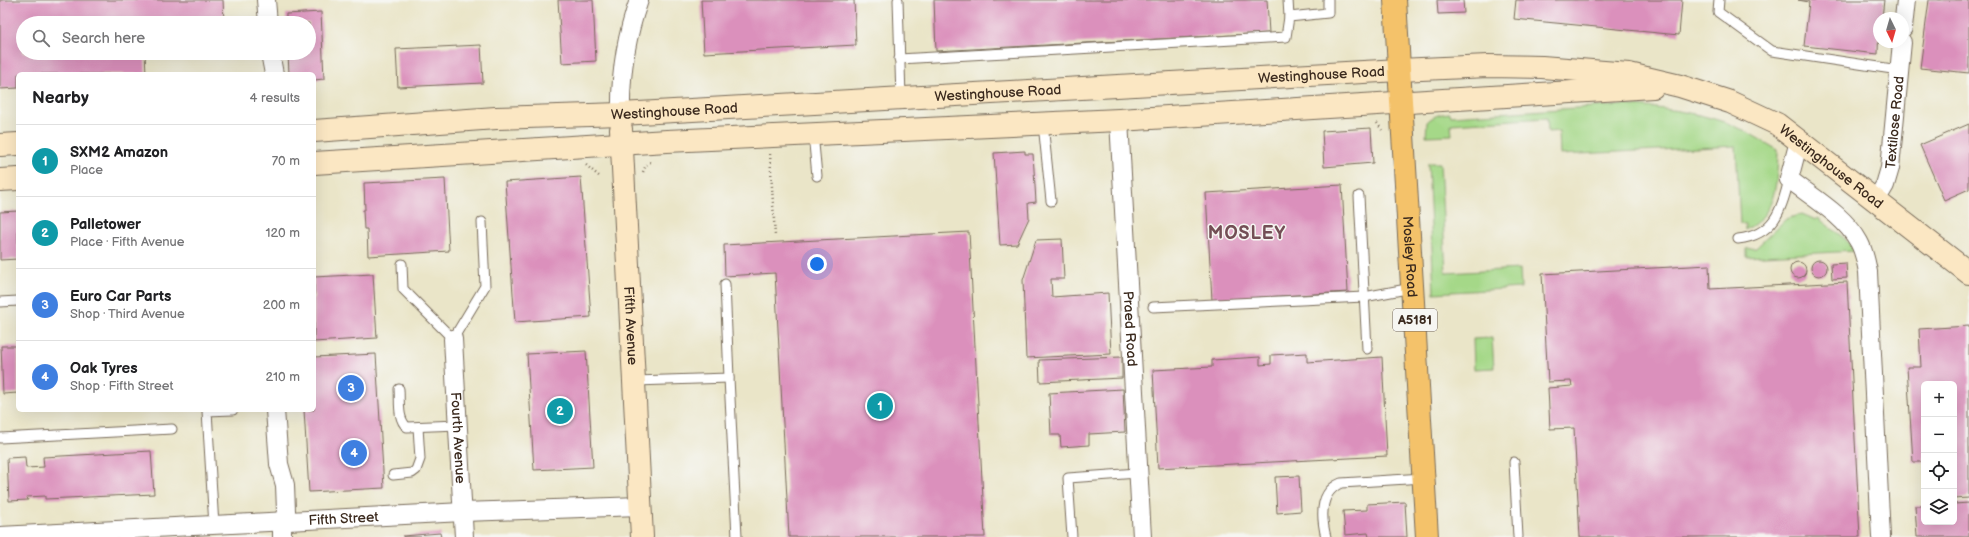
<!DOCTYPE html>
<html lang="en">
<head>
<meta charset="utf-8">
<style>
  :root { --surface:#fff; --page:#f6f6f6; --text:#202124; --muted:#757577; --line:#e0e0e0; --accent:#c8321e }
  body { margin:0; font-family:"Balsamiq Sans",sans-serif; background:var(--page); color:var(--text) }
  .controls { position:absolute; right:12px; bottom:12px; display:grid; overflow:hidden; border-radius:6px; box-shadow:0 4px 16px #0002 }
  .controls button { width:36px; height:36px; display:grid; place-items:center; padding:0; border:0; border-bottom:1px solid var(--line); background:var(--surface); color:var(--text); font:20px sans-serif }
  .compass { position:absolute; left:1873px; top:12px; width:36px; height:36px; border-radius:50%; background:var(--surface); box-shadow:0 4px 16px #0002; rotate:175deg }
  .you { position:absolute; left:817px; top:264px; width:14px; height:14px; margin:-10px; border:3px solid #fff; border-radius:50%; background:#1a73e8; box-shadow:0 0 0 6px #1a73e833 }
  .badge { display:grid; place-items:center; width:26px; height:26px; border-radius:50%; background:var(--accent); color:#fff; font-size:13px; font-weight:700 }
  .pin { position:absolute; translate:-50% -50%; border:2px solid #fff; box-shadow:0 1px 4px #0006 }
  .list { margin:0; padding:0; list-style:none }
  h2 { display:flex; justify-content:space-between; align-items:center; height:52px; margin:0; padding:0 16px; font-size:17px }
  h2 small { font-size:13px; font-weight:400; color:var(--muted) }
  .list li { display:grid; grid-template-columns:26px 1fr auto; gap:12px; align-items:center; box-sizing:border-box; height:72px; padding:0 16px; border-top:1px solid var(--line) }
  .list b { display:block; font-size:15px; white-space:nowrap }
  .list p { margin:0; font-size:13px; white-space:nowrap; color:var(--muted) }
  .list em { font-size:13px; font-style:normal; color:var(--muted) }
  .icon { flex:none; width:22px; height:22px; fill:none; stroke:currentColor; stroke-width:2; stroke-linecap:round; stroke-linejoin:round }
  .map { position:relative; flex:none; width:1969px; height:537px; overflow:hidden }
  .search { position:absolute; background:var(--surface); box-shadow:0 4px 16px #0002; left:16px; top:16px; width:300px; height:44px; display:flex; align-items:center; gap:10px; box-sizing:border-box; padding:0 14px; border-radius:22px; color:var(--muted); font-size:15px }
  .panel { position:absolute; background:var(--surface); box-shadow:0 4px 16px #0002; left:16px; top:72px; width:300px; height:340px; border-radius:6px }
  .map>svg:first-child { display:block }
</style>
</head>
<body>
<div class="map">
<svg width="1969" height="537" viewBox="0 0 1969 537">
  <rect width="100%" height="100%" fill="#f6f6f2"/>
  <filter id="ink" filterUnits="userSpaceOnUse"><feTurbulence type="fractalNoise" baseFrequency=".025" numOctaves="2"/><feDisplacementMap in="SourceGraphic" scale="8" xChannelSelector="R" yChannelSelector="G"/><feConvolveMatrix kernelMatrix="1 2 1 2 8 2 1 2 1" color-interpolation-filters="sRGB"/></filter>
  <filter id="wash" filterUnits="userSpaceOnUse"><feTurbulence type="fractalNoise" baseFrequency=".012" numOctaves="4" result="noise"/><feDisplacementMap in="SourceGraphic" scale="16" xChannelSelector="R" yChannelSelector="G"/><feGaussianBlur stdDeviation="0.9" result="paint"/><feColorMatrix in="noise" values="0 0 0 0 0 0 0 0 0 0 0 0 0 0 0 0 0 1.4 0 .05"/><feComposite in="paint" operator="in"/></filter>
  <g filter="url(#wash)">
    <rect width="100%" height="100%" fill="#eae5c8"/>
    <g fill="#a5d888" stroke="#708153">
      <path d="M1624,105C1659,108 1693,111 1727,123C1744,129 1762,141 1778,150C1777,182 1777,214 1745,230V224H1740L1736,146L1560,155L1559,131L1548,132L1547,118L1451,124L1452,135L1426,136L1427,122C1434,115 1441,114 1450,113L1451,116Z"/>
      <path d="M1428,163H1440L1446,273L1520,269L1521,288L1434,293Z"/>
      <path d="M1802,214L1816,220L1818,218L1849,242L1855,251L1746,257V249L1756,248L1786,219Z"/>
      <path d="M1492,338L1494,368L1474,369L1473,339Z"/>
    </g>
    <g id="blocks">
      <g fill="#db90bc">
        <path d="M0,0H223L224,22L23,23V53H145L146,74H18V88L0,89Z"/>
        <path d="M558,0H593L596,61L562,63Z"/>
        <path d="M701,0H854L856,45L704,53Z"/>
        <path d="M934,0H1267L1269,33L936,51Z"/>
        <path d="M1437,0H1463L1464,13L1438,14Z"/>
        <path d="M1516,0H1682L1679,35L1514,19Z"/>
        <path d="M1798,0H1884L1882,18H1879L1878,54L1804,46L1809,2Z"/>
        <path d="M1929,0H1969V73L1920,68Z"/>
        <path d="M321,12L324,79L314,80V74H289L288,53H309V23H286V14Z"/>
        <path d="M481,45L483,83L398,87L396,49Z"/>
        <path d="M1969,124V189L1944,200L1920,145Z"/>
        <path d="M1371,128L1373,163L1324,167L1322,131Z"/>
        <path d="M1025,151V154H1033L1036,202L1028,203L1029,218L1017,244L1000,245L994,153Z"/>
        <path d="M581,177L591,317L515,322L505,182Z"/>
        <path d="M445,179L449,251L368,256L367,229H364L363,210H365L364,183Z"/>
        <path d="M1342,185L1348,292L1212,300L1206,193Z"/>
        <path d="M18,211V259L0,260V212Z"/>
        <path d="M969,232L985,537H789L775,273L725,276L724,245Z"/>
        <path d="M1062,239L1064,279H1051L1052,297L1108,293L1111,354L1026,358L1023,280L1036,240Z"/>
        <circle cx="1819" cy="268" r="8"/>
        <circle cx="1798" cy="270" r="8"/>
        <path d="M1846,263L1847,278L1832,279L1831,264Z"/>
        <path d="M1709,265L1710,289L1847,282L1860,537H1580L1574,428L1550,429L1548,388L1572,386L1571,381L1548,382L1542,274Z"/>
        <path d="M373,274L377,338L314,342V277Z"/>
        <path d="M1969,326V498L1954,499V384H1924V462H1913L1907,367H1921L1919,329Z"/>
        <path d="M1,346H18V393L3,394Z"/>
        <path d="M586,351L593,467L534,470L527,354Z"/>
        <path d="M1307,353V362L1382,357L1387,456L1158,468L1153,370L1212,367V360L1260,357V365L1271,364V355Z"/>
        <path d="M376,354L384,488L309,492L304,410H314V357Z"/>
        <path d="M1122,357V378L1040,382L1039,360Z"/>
        <path d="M1123,389L1125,432L1089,434V445L1061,447L1060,435H1051L1049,393Z"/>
        <path d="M151,451L154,494L45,499V496L27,497L28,500L9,501L7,458L25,457L26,468L44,467L43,457Z"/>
        <path d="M1299,476L1301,511L1277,513L1275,477Z"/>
        <path d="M1405,502L1407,537H1369L1368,533L1345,535L1343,511L1367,510V504Z"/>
        <path d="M1969,503V537H1917L1915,506H1924V522H1954V504Z"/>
        <path d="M440,533L441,537H403V536Z"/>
      </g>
    </g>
  </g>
  <g filter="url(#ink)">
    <use href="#blocks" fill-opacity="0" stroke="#786b5a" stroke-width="1"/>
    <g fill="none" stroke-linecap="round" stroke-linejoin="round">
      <g stroke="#786b5a" stroke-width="11">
        <g id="lane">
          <path d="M898,0L901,98"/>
          <path d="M1288,0L1289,17"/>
          <path d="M1719,0L1718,12L1772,51L1899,70"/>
          <path d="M899,59L1286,37L1289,17L1328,13V0"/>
          <path d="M1043,124L1051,201"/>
          <path d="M813,133L817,176"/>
          <path d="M1359,196L1367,349"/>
          <path d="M1738,239C1774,235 1782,210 1789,179"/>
          <path d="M402,264L403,289L453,339L485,286L482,222"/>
          <path d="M0,302L18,301"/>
          <path d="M1153,307L1364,297L1412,288"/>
          <path d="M729,378L737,537"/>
          <path d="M635,381L729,378L725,284"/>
          <path d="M399,389C400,401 397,419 407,427L458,425"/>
          <path d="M0,438L172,429"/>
          <path d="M1514,462L1518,537"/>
          <path d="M393,475L412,473L416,470L420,459L418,427"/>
          <path d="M214,526L207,411L233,410"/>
          <path d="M1072,537L1068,478L1138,473"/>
          <path d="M1326,537C1321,517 1319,492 1341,483L1424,478"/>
        </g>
      </g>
      <g stroke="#786b5a" stroke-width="20">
        <g id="street">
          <path d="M266,0L268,23"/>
          <path d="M1903,28L1906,0"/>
          <path d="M270,53L274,74"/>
          <path d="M621,114C620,74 626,37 639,0"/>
          <path id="s1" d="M1119,120L1142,537"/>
          <path d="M1799,141L1789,179C1813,198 1844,215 1859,242C1864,251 1866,261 1868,272L1881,537"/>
          <path id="s2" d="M1876,200L1885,185L1890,168L1902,42"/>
          <path id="s3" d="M453,339L464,537"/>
          <path d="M275,410L279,464L285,485L286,511L282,530V537"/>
          <path id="s4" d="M0,536L463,512L640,506"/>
        </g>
      </g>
      <g stroke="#786b5a" stroke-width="24">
        <g id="secondary">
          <path id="s5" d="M621,129L642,537"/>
          <path id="s6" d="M314,131L496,118L621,114L1399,70L1488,66L1542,67L1629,74L1680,86L1730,102L1777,124L1969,273"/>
          <path d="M0,145L18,144"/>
          <path d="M314,163L667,141L1119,120L1653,87"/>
          <path d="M0,180L18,179"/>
        </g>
      </g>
      <g stroke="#786b5a" stroke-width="24">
        <g id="primary">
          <path id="s7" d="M1395,0L1427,537"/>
        </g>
      </g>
      <g stroke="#786b5a" stroke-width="2.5" stroke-dasharray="1 3" stroke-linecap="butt">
        <path d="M1377,123L1382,130"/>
        <path d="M770,154L775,236"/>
        <path d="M586,165L600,177"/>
        <path d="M643,172L646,165L652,161"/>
      </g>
      <use href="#lane" stroke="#fff" stroke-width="9"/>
      <use href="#street" stroke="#fff" stroke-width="18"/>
      <use href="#secondary" stroke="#fbe7c3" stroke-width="22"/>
      <use href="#primary" stroke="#f4c26a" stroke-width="22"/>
    </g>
  </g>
  <g text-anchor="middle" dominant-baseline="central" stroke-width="3" stroke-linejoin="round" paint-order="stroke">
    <rect fill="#f6f6f2" stroke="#73675e" stroke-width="1" x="1393" y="309" width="44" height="22" rx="3"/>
    <g font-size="13" font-weight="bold" fill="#3b2a1e">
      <text x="1415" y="320">A5181</text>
    </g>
    <g font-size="14" fill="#3b2a1e" stroke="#f6f6f2">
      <text stroke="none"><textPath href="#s6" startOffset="1009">Westinghouse Road</textPath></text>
      <text stroke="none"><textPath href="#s6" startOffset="685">Westinghouse Road</textPath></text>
      <text stroke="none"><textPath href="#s6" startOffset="361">Westinghouse Road</textPath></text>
      <text stroke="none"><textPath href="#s2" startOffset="81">Textilose Road</textPath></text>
      <text stroke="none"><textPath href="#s6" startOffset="1543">Westinghouse Road</textPath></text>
      <text stroke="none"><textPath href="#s7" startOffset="257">Mosley Road</textPath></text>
      <text stroke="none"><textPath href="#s5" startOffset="197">Fifth Avenue</textPath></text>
      <text stroke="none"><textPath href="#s1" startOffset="209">Praed Road</textPath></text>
      <text stroke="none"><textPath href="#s3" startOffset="99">Fourth Avenue</textPath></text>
      <text stroke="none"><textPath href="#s4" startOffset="344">Fifth Street</textPath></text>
    </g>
    <g font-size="18" font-weight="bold" letter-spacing="1" fill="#734e55" stroke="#f6f6f2">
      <text x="1247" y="233">MOSLEY</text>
    </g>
  </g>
</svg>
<div class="controls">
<button>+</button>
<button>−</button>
<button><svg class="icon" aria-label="locate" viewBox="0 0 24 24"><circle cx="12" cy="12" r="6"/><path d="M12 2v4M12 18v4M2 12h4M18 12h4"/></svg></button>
<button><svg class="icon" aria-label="layers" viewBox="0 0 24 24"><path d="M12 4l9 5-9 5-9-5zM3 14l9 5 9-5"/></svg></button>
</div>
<svg class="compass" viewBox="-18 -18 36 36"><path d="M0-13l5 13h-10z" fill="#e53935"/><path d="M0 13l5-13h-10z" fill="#757577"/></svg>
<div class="you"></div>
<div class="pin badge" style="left:880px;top:406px;background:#0f9aa8">1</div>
<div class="pin badge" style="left:560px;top:411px;background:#0f9aa8">2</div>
<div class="pin badge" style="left:351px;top:388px;background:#3f7fe0">3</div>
<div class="pin badge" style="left:354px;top:453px;background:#3f7fe0">4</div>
<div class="search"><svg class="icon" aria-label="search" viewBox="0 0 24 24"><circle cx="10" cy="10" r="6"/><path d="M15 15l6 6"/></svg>Search here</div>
<section class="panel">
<h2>Nearby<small>4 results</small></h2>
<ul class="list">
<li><span class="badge" style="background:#0f9aa8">1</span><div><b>SXM2 Amazon</b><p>Place</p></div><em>70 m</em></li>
<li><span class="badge" style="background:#0f9aa8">2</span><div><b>Palletower</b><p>Place · Fifth Avenue</p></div><em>120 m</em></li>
<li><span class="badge" style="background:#3f7fe0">3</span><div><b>Euro Car Parts</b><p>Shop · Third Avenue</p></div><em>200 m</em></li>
<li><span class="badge" style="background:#3f7fe0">4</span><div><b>Oak Tyres</b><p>Shop · Fifth Street</p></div><em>210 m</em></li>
</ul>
</section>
</div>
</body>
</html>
